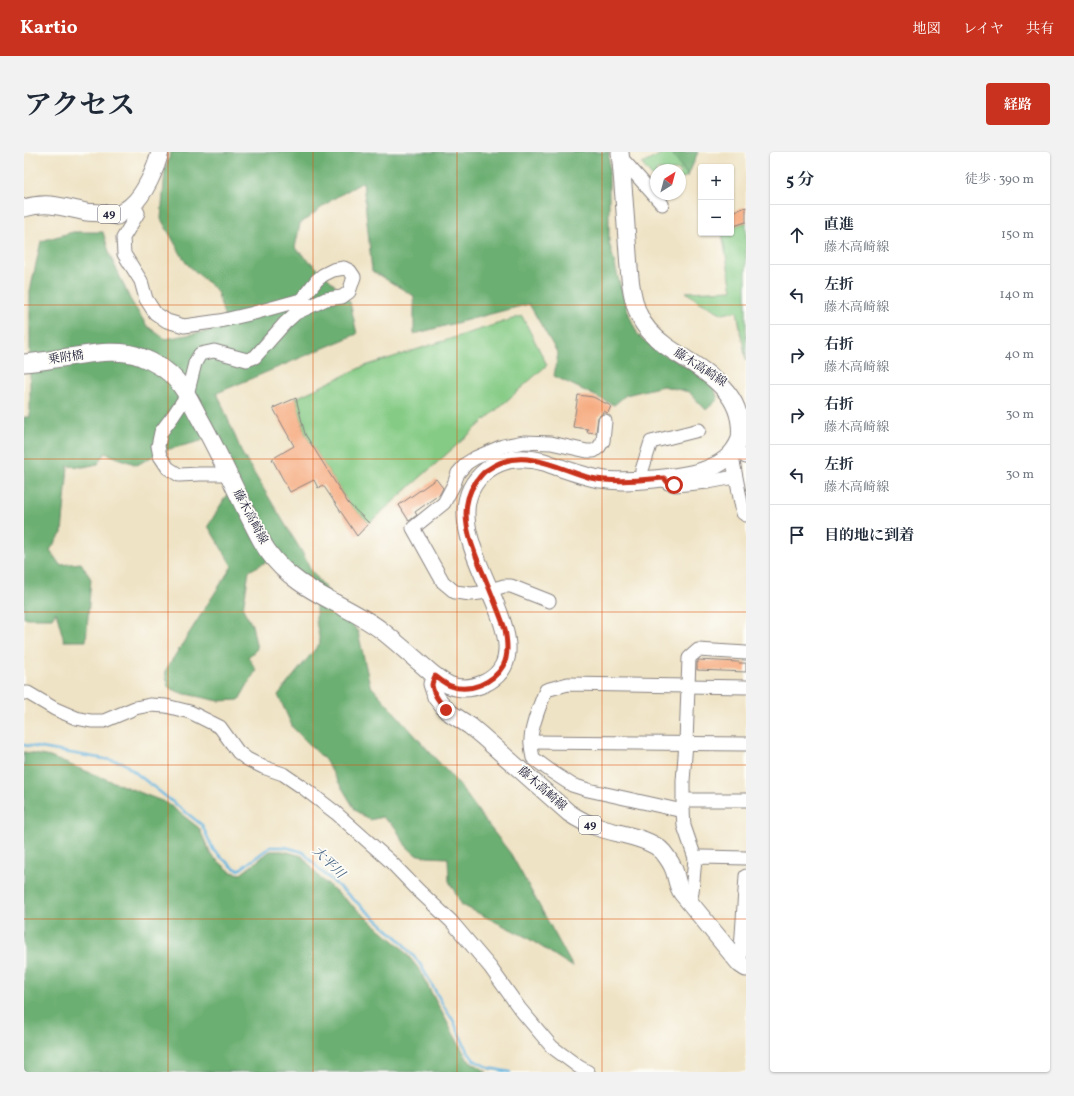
<!DOCTYPE html>
<html lang="ja">
<head>
<meta charset="utf-8">
<style>
  :root { --surface:#fff; --page:#f2f2f3; --text:#1f2937; --muted:#747a83; --line:#e0e1e3; --accent:#c8321e }
  body { margin:0; font-family:Vollkorn,"Noto Serif JP",serif; background:var(--page); color:var(--text) }
  .controls { position:absolute; right:12px; top:12px; display:grid; overflow:hidden; border-radius:4px; box-shadow:0 1px 3px #0004 }
  .controls button { width:36px; height:36px; display:grid; place-items:center; padding:0; border:0; border-bottom:1px solid var(--line); background:var(--surface); color:var(--text); font:20px sans-serif }
  .compass { position:absolute; left:626px; top:12px; width:36px; height:36px; border-radius:50%; background:var(--surface); box-shadow:0 1px 3px #0004; rotate:36deg }
  .stop { position:absolute; width:12px; height:12px; margin:-9px; border:3px solid #c8321e; border-radius:50%; background:#fff }
  .stop.end { background:#c8321e; border-color:#fff; box-shadow:0 1px 4px #0008 }
  .list { margin:0; padding:0; list-style:none }
  h2 { display:flex; justify-content:space-between; align-items:center; height:52px; margin:0; padding:0 16px; font-size:17px }
  h2 small { font-size:13px; font-weight:400; color:var(--muted) }
  .list li { display:grid; grid-template-columns:26px 1fr auto; gap:12px; align-items:center; box-sizing:border-box; height:60px; padding:0 16px; border-top:1px solid var(--line) }
  .list b { display:block; font-size:15px; white-space:nowrap }
  .list p { margin:0; font-size:13px; white-space:nowrap; color:var(--muted) }
  .list em { font-size:13px; font-style:normal; color:var(--muted) }
  .icon { flex:none; width:22px; height:22px; fill:none; stroke:currentColor; stroke-width:2; stroke-linecap:round; stroke-linejoin:round }
  .map { position:relative; flex:none; width:722px; height:920px; overflow:hidden; border-radius:4px }
  header { display:flex; align-items:center; gap:24px; box-sizing:border-box; height:56px; padding:0 20px; background:var(--accent); color:#fff }
  header strong { font-size:19px }
  nav { display:flex; gap:22px; margin-inline-start:auto; font-size:14px }
  .intro { display:flex; align-items:center; justify-content:space-between; box-sizing:border-box; height:96px; padding:0 24px }
  h1 { margin:0; font-size:28px }
  .button { padding:10px 18px; border-radius:4px; background:var(--accent); color:#fff; font-size:14px; font-weight:700 }
  main { display:flex; gap:24px; padding:0 24px }
  aside { flex:1; background:var(--surface); border-radius:4px; box-shadow:0 1px 3px #0004 }
  .map>svg:first-child { display:block }
</style>
</head>
<body>
<header>
<strong>Kartio</strong>
<nav><a>地図</a><a>レイヤ</a><a>共有</a></nav>
</header>
<div class="intro"><h1>アクセス</h1><a class="button">経路</a></div>
<main>
<div class="map">
<svg width="722" height="920" viewBox="0 0 722 920">
  <rect width="100%" height="100%" fill="#fdfcf7"/>
  <filter id="ink" filterUnits="userSpaceOnUse"><feTurbulence type="fractalNoise" baseFrequency=".025" numOctaves="2"/><feDisplacementMap in="SourceGraphic" scale="8" xChannelSelector="R" yChannelSelector="G"/><feConvolveMatrix kernelMatrix="1 2 1 2 8 2 1 2 1" color-interpolation-filters="sRGB"/></filter>
  <filter id="wash" filterUnits="userSpaceOnUse"><feTurbulence type="fractalNoise" baseFrequency=".012" numOctaves="4" result="noise"/><feDisplacementMap in="SourceGraphic" scale="16" xChannelSelector="R" yChannelSelector="G"/><feGaussianBlur stdDeviation="0.9" result="paint"/><feColorMatrix in="noise" values="0 0 0 0 0 0 0 0 0 0 0 0 0 0 0 0 0 1.4 0 .05"/><feComposite in="paint" operator="in"/></filter>
  <g filter="url(#wash)">
    <rect width="100%" height="100%" fill="#efe3c5"/>
    <g fill="#85cb85" stroke="#547660">
      <path d="M641,0H647L664,24L656,27V18H632V29L618,12Z"/>
      <path d="M722,70V208L713,159L699,162L674,149L662,140L708,138L698,81H707V75Z"/>
      <path d="M498,164L523,213L345,371L324,351L281,282L272,246L338,215Z"/>
    </g>
    <g fill="#6caf72" stroke="#476856">
      <path d="M147,0H585V90L598,140L606,165L614,183L622,190L641,203L687,228L694,247L682,258L665,240L639,234L602,243L590,253L530,224L534,202L505,152L390,182V144L348,119L339,30L309,47L276,72L271,96L304,126L326,150L333,182L193,241L219,303L278,400L287,418L303,438L334,480L346,533L437,635L462,670L487,702L549,815L502,785L438,753L425,729L424,706L403,705L391,702L382,694L371,675L358,665L346,668L332,659L301,608L269,576L254,543L296,491L292,469V437L253,404L225,419L219,457L228,473L233,497L224,505L232,518L215,548L195,549L157,541L144,535L141,519L208,414L184,374L211,329L191,279L177,289L138,299L113,313L81,301L74,312L59,315L44,314L38,381L26,398L36,413L57,411L67,427L62,489H40L32,460L28,466H0V265H6V139L17,89L49,80H79L86,103L106,147L123,174L141,187L191,178L203,173L193,139L162,111L137,67L141,17Z"/>
      <path d="M647,0H674L664,24Z"/>
      <path d="M0,600L26,605L143,651L175,676L187,703L207,720L217,722L246,699H259L278,704L296,726L377,795L394,816L443,907L463,920H0Z"/>
    </g>
    <g fill="none" stroke-linecap="round" stroke-linejoin="round">
      <path stroke="#66b5e0" stroke-width="2.5" d="M0,593L98,610L178,673L189,697L197,705L210,716L215,718L246,695H261L279,700L297,719L376,788L396,812L421,856L429,868L443,899L450,908L465,916L486,920"/>
    </g>
    <g id="blocks">
      <g fill="#f6ac81">
        <path d="M722,55V70L707,75V60Z"/>
        <path d="M554,243L569,245L587,254L584,261L579,259L578,262L574,265L572,281L563,280L564,277L549,275Z"/>
        <path d="M272,246L281,282L324,351L345,371L333,384L299,333L294,336L290,328L266,340L248,307L270,294L249,256Z"/>
        <path d="M412,327L419,336L416,342L391,360L393,363L385,369L375,353Z"/>
        <path d="M674,508L715,510V511H722V520L673,518V510L674,511Z"/>
      </g>
    </g>
  </g>
  <g filter="url(#ink)">
    <use href="#blocks" fill-opacity="0" stroke="#888280" stroke-width="1"/>
    <g fill="none" stroke-linecap="round" stroke-linejoin="round">
      <g stroke="#888280" stroke-width="15">
        <g id="minor">
          <path d="M597,9L601,10L638,52"/>
          <path d="M109,52L114,61L99,86L100,102L117,129L122,147L131,161L143,169L160,174L196,169L230,161L277,148L293,128L299,123L309,118L320,116L326,119L330,125L325,140L318,145L302,147L272,161L261,171L231,205L223,208L190,199L176,202L171,211L163,243L149,264L137,280L134,294L136,304L144,316L155,323L176,322H204"/>
          <path d="M710,299L722,305"/>
          <path d="M705,305L709,310L719,361L722,363"/>
          <path d="M640,327L644,331L651,333L684,330L711,325"/>
          <path d="M618,328V318L627,290L675,278"/>
          <path d="M525,449L487,434H480L456,441L447,442L431,440L419,430L389,376L420,351L430,332L434,321L443,311L451,306L479,294L500,290L527,291L563,299H570L575,295L579,289L581,269"/>
          <path d="M0,541H4L31,557L52,566L67,569H80L111,556L126,553L142,554L166,560L196,575L214,600L223,607L239,615L259,622L281,637L312,661L366,709L394,738L427,769L466,815L496,857L528,895L555,915L564,920"/>
          <path d="M507,590L722,592"/>
          <path d="M660,648H722"/>
          <path d="M659,659L564,638L548,633L528,620L509,606C508,601 507,595 507,590C506,577 517,550 522,538L544,532L722,535"/>
          <path d="M671,706L678,705L722,706"/>
          <path d="M666,749L668,740L671,706L660,674L659,659V629L662,591L665,506L674,498L722,501"/>
          <path d="M716,812L722,724"/>
        </g>
      </g>
      <g stroke="#888280" stroke-width="19">
        <g id="major">
          <path d="M0,56C24,49 38,55 62,60C67,61 72,60 77,61C82,62 88,63 93,64C98,60 104,57 108,53C121,42 132,16 136,0"/>
          <path d="M0,211C15,210 29,207 44,205C66,202 96,196 117,205C130,210 144,218 153,229C163,240 169,254 176,267C193,297 207,328 222,359C229,372 235,386 243,398C272,440 318,449 357,478C370,488 383,500 396,511C405,519 414,528 425,533C437,538 450,536 461,531C536,493 390,374 463,318C480,305 501,305 520,310C538,316 557,324 576,327C591,330 605,329 620,328C639,326 659,325 678,319C696,313 709,305 716,287C722,236 673,216 642,194C631,186 619,174 614,161C605,138 605,112 603,88C601,59 599,29 596,0"/>
          <path d="M411,524L408,532L410,538L412,545L423,559L446,574L458,584L545,661C554,667 563,672 573,675C591,682 626,685 639,700C643,705 648,712 650,718C653,726 653,734 658,741L716,812L722,816"/>
        </g>
      </g>
      <use href="#minor" stroke="#fff" stroke-width="13"/>
      <use href="#major" stroke="#fff" stroke-width="17"/>
    </g>
  </g>
  <g fill="none" stroke-linecap="round" stroke-linejoin="round" filter="url(#ink)">
    <path stroke="#c8321e" stroke-width="5" d="M422,558C417,551 409,543 408,533C408,530 410,527 411,524C416,527 421,532 427,534C445,541 469,531 479,514C485,503 483,489 481,477C475,460 468,443 461,426C449,397 431,361 451,331C455,326 458,321 463,318C477,308 493,305 509,308C529,311 548,321 567,326C591,331 615,328 640,326L644,331L650,333"/>
  </g>
  <path fill="none" stroke="#de560e" stroke-width="1" stroke-opacity="0.55" d="M144,0V920M289,0V920M433,0V920M578,0V920M0,153H722M0,307H722M0,460H722M0,613H722M0,767H722"/>
  <g text-anchor="middle" dominant-baseline="central" stroke-width="3.5" stroke-linejoin="round" paint-order="stroke">
    <g fill="#fdfcf7" stroke="#646373" stroke-width="1">
      <rect x="74" y="53" width="22" height="18" rx="3"/>
      <rect x="555" y="664" width="22" height="18" rx="3"/>
    </g>
    <g font-size="11" font-weight="bold" fill="#22223b">
      <text x="85" y="62">49</text>
      <text x="566" y="673">49</text>
    </g>
    <g font-size="12" fill="#22223b" stroke="#fdfcf7">
      <text transform="translate(42 206) rotate(-8)">乗附橋</text>
      <text transform="translate(676 216) rotate(33)">藤木高崎線</text>
      <text transform="translate(226 365) rotate(62)">藤木高崎線</text>
      <text transform="translate(518 637) rotate(41)">藤木高崎線</text>
    </g>
    <g font-size="13" font-style="italic" fill="#3d5d7d" stroke="#fdfcf7">
      <text transform="translate(304 711) rotate(44)">大平川</text>
    </g>
  </g>
</svg>
<div class="controls">
<button>+</button>
<button>−</button>
</div>
<svg class="compass" viewBox="-18 -18 36 36"><path d="M0-13l5 13h-10z" fill="#e53935"/><path d="M0 13l5-13h-10z" fill="#747a83"/></svg>
<div class="stop" style="left:650px;top:333px"></div>
<div class="stop end" style="left:422px;top:558px"></div>
</div>
<aside>
<h2>5 分<small>徒歩 · 390 m</small></h2>
<ul class="list">
<li><svg class="icon" aria-label="ahead" viewBox="0 0 24 24"><path d="M12 20V5M6 11l6-6 6 6"/></svg><div><b>直進</b><p>藤木高崎線</p></div><em>150 m</em></li>
<li><svg class="icon" aria-label="left" viewBox="0 0 24 24"><path d="M17 20v-9H6M10 6l-5 5 5 5"/></svg><div><b>左折</b><p>藤木高崎線</p></div><em>140 m</em></li>
<li><svg class="icon" aria-label="right" viewBox="0 0 24 24"><path d="M7 20v-9h11M14 6l5 5-5 5"/></svg><div><b>右折</b><p>藤木高崎線</p></div><em>40 m</em></li>
<li><svg class="icon" aria-label="right" viewBox="0 0 24 24"><path d="M7 20v-9h11M14 6l5 5-5 5"/></svg><div><b>右折</b><p>藤木高崎線</p></div><em>30 m</em></li>
<li><svg class="icon" aria-label="left" viewBox="0 0 24 24"><path d="M17 20v-9H6M10 6l-5 5 5 5"/></svg><div><b>左折</b><p>藤木高崎線</p></div><em>30 m</em></li>
<li><svg class="icon" aria-label="arrive" viewBox="0 0 24 24"><path d="M6 21V4h12l-3 4 3 4H6"/></svg><div><b>目的地に到着</b></div></li>
</ul>
</aside>
</main>
</body>
</html>
